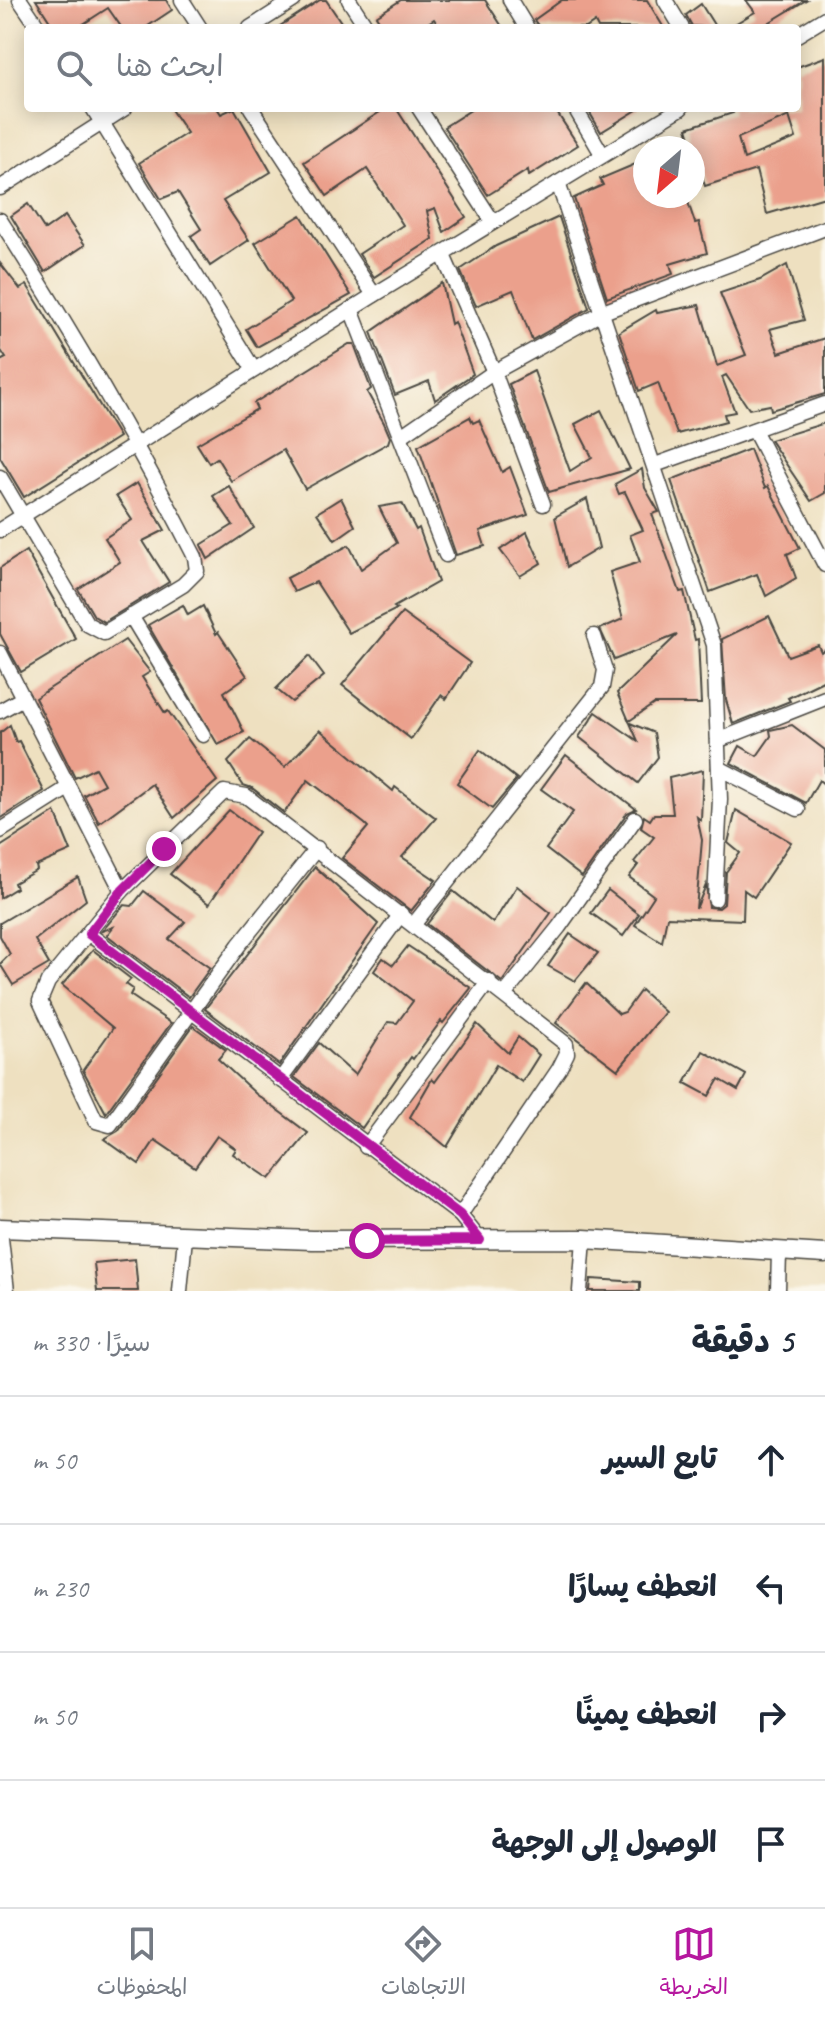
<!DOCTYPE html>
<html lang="ar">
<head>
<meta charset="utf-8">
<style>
  :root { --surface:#fff; --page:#f2f2f3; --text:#1f2937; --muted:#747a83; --line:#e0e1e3; --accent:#b5179e }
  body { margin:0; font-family:Caveat,"Playpen Sans Arabic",sans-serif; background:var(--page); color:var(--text); direction:rtl }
  .compass { position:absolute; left:633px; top:136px; width:72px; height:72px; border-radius:50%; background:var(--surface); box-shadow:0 4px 20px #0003; rotate:208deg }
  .stop { position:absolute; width:24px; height:24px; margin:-18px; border:6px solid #b5179e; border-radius:50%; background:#fff }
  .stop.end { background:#b5179e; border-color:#fff; box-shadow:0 2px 8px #0008 }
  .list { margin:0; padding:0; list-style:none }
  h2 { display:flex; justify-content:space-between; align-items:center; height:104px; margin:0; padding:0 32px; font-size:34px }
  h2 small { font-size:26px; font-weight:400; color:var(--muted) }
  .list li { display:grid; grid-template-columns:52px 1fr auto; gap:24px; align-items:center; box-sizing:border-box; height:128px; padding:0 32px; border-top:2px solid var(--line) }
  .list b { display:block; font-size:30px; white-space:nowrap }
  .list em { font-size:26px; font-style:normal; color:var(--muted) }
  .icon { flex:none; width:44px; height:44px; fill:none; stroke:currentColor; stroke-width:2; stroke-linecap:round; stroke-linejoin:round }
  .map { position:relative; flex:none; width:825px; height:1291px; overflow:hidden; direction:ltr }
  .search { position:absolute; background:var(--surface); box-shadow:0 4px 20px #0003; left:24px; right:24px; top:24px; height:88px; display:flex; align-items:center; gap:20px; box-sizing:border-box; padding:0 28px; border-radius:8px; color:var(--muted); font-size:30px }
  .sheet { height:616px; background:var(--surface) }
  nav { display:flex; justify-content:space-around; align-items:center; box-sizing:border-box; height:112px; border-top:2px solid var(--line); background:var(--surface); font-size:22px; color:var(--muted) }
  nav a { display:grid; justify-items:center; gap:4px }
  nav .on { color:var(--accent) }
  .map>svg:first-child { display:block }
</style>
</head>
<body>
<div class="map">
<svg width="825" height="1291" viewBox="0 0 825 1291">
  <rect width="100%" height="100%" fill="#fbf7ec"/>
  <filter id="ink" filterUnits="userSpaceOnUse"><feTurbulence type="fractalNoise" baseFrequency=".0125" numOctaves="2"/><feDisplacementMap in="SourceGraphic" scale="16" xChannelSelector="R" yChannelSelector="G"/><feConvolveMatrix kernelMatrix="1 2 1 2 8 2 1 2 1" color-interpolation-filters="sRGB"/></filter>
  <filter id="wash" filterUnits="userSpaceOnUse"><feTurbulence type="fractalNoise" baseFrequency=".006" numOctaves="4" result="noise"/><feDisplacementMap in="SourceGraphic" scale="32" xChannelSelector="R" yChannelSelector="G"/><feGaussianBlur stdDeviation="1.8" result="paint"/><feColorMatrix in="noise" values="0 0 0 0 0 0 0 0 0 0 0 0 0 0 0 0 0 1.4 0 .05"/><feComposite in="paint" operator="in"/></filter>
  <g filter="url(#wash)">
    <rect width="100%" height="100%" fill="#eee0c0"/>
    <g id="blocks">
      <g fill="#eba08c" fill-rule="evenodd">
        <path d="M36,0H166L172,10L145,28H122L108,8L77,28H54Z"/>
        <path d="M320,0H326L345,28H277Z"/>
        <path d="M401,0H485L503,28H440L434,19L420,28H384L376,16Z"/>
        <path d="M562,0H647L664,28H598L595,22L586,28H540L534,20Z"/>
        <path d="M746,0H806L760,28H728L755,12Z"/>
        <path d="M701,4L716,28L692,26L686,15Z"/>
        <path d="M825,57V197L767,214L756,170L705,186L687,128L733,113L731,108H797V67ZM789,116L796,138L744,159L738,138Z"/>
        <path d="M170,108H217L221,114L234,108L271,172L223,201L249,240L210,266L191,236L201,229L178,192L161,199L139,163L187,133Z"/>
        <path d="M386,108H396L466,217L444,232L435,208L427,211L433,239L374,277L359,254L403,225L367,169L327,196L304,162Z"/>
        <path d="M474,108H554L578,145L529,176L528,170L488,195L444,127Z"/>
        <path d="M587,108H640L601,132Z"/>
        <path d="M645,160V196H686L695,223L699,222L707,253L670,264L673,274L607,298L574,198L603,185L600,179Z"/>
        <path d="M28,204L45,230L65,216L85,245L45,272L11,216Z"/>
        <path d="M301,215L351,295L257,347L246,329L291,301L255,243Z"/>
        <path d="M559,217L589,308L532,340L513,290L476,306L460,270L496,246Z"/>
        <path d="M0,263L20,289L27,285L119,437L24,497L0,457V361L6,358L0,349Z"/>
        <path d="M787,265L804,320L770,329L779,353L825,338V394L771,410L770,405L749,409L726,375L722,377L735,412L724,414L726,421L677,434L658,383L639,391L619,332L656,310L657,313L699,305L717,366L746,355L720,293L760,280Z"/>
        <path d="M442,283L451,324L454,322L473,374L435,400L429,381L395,395L371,332Z"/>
        <path d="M349,344H354L371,389L367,392L384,423L390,437L388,443L305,489L283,450L231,481L217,458L209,463L197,444L257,409L254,403Z"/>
        <path d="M534,371L570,471L592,457L575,424L601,410L630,469L549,492L509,384Z"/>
        <path d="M470,417L473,423L479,420L502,472L510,467L528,515L480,531L485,546L456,555L418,446Z"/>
        <path d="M825,423V493L811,501L770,440Z"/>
        <path d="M750,449L765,488L768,486L800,548L787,554L796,578L766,596L757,574L710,592L671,480Z"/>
        <path d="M642,469L645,488L659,512L652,514L680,592L684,591L695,640L698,639L701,704H654L629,721L617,693L677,635L614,660L600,629L623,619L610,572L640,562L630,535L643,530L625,492L619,494L615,484Z"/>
        <path d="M137,483L165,530L143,541L169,582L104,622L94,616L78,589L120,562L105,538L132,520L116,496Z"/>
        <path d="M229,486L254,528L208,559L201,545L233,525L213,496Z"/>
        <path d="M341,498L355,526L335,540L317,513Z"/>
        <path d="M587,499L599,548L567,567L555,517Z"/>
        <path d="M402,503L416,530L419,528L438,582L394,607L397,609L349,633L316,582L294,592L287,578L349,545L361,569L397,543L379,507Z"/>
        <path d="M527,532L541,563L520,576L500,550Z"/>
        <path d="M26,551L76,639L21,672L0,634V568Z"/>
        <path d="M183,605L188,615L203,606L216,634L218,632L247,676L224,692L244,732L218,745L148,625Z"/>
        <path d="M402,613L470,663L446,699L441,695L411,739L342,685Z"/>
        <path d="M769,616L788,656L818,645L821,652L825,649V680L788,698L790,701L733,724L726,700L722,639Z"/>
        <path d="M125,640L150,672L142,677L165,713L168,711L217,781L174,818L152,784L99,823L84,795L104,784L95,768L75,778L35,698Z"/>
        <path d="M309,656L324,676L292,702L276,689Z"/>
        <path d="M596,712L638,741L630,723L654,733L658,757L638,783L579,737Z"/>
        <path d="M10,725L16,742L19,741L44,791L0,819V733Z"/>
        <path d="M792,725L825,750V785L819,780L806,803L731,763L740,746L757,756L771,736L770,730Z"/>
        <path d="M320,730L393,791L395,787L436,818L402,857L436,880L411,911L342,858L368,827L365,824L308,780L284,813L252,788L243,785L228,762L250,739L285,767Z"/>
        <path d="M480,750L517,779L492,809L457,783Z"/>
        <path d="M566,755L636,809L627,813L582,877L546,849L573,812L541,789Z"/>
        <path d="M703,770L701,820L697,817L702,840L696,909L706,885L709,907L719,908L724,904L726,872L740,853L728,843L736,810L791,842L754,897L744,890L743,920L667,917L662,942L635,925L654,896L629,877L638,865L634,862L654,837L641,828L644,816L650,820L654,814H673L669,778Z"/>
        <path d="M229,810L258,832L209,904L170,874Z"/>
        <path d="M55,812L71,851L36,866L37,870L14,883L16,888L0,898V847Z"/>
        <path d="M315,867L378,924L279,1065L205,1009Z"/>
        <path d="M78,877L86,900L35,940L49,964L13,985L0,964L10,954L0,936V923Z"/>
        <path d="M517,886L551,913L502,982L427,924L453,891L493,923Z"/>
        <path d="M608,890L639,914L623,936L591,913Z"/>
        <path d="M144,891L185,922L169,939L210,968L189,997L107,935L113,927L102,931L124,905L132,906Z"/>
        <path d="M570,934L598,953L575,981L548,966Z"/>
        <path d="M408,946L471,988L443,1023L441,1021L413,1059L411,1057L362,1128L294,1077L319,1043L355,1075L388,1022L397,1023L413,1001L374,971L383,958L393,965Z"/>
        <path d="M93,950L131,979L126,984L133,989L130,995L171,1023L106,1113L83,1070L113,1028L62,985Z"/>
        <path d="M586,983L619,1014L625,1012L641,990L665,1012L618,1070L556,1023Z"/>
        <path d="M477,1024L508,1053L518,1037L539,1055L522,1082L496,1065L447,1147L410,1117L432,1079L435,1082Z"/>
        <path d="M193,1026L226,1050L218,1059L256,1094L308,1133L270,1179L233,1154L236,1149L217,1136L195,1167L155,1140L139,1164L104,1139L118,1131Z"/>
        <path d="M703,1051L746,1075L738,1090L719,1079L709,1096L685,1083Z"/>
        <path d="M135,1259L138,1291H97L94,1263Z"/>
        <path d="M591,1279L640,1282V1291H590Z"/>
      </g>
    </g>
  </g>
  <g filter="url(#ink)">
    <use href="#blocks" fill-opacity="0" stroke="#484641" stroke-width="2"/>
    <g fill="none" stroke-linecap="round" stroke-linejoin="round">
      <g stroke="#484641" stroke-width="17">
        <g id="minor">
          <path d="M20,0L39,28"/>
          <path d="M182,0L200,28"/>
          <path d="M349,0L367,28"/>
          <path d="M510,0L527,28"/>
          <path d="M665,0L682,28"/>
          <path d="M250,28L294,0"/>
          <path d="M797,35L825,18"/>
          <path d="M93,108L254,370"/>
          <path d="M251,108L374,295"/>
          <path d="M419,108L493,222"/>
          <path d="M575,108L602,154"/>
          <path d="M558,183L714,645L720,799L715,899"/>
          <path d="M0,188L125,108"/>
          <path d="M0,220C71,330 136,441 195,557L197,571L183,585L104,633L87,624L0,477"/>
          <path d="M443,255L494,372L543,504"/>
          <path d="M351,309L446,555"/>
          <path d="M754,430L825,565"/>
          <path d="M401,436L494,372L603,312L825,228"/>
          <path d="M655,465L825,404"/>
          <path d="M0,530L374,295L681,108"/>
          <path d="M131,616L203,735"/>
          <path d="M0,653L122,891"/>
          <path d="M0,711L23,698"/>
          <path d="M719,740L825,698"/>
          <path d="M719,768L798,809"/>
          <path d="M0,831L68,788"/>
          <path d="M317,848L239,945L110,1125L96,1121L40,1001L48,982L122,891L224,792L246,796L566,1044L567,1053L559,1069L460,1215"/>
          <path d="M414,924L602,687L605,670L594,636"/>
          <path d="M89,934L460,1215L480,1240"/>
          <path d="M505,994L559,927L635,819"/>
          <path d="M280,1080L401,914"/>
          <path d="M366,1147L489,981"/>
          <path d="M0,1230L7,1291"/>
          <path d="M180,1291L185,1237"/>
          <path d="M580,1291L584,1239"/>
          <path d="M778,1291L779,1252"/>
        </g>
      </g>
      <g stroke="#484641" stroke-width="21">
        <path id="tertiary" d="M0,1228L312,1240L584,1239L825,1254"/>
      </g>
      <use href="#minor" stroke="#fff" stroke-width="14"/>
      <use href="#tertiary" stroke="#fff" stroke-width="18"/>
    </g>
  </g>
  <g fill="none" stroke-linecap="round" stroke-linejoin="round" filter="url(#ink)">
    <path stroke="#b5179e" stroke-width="10" d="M164,849L122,891L89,934L460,1215L480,1240L367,1241"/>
  </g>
</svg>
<svg class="compass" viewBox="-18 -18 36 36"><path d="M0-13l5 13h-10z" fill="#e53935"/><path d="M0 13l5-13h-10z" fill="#747a83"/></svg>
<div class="stop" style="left:367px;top:1241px"></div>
<div class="stop end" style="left:164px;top:849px"></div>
<div class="search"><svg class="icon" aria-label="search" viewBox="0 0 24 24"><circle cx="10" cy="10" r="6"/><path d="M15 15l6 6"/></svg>ابحث هنا</div>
</div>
<section class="sheet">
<h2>5 دقيقة<small>سيرًا · 330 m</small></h2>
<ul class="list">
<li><svg class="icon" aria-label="ahead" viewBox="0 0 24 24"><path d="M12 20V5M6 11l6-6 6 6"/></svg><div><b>تابع السير</b></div><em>50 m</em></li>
<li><svg class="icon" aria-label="left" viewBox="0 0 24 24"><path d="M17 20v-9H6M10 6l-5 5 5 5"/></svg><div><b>انعطف يسارًا</b></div><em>230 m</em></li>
<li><svg class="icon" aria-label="right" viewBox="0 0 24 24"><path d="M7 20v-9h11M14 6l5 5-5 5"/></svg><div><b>انعطف يمينًا</b></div><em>50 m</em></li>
<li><svg class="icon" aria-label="arrive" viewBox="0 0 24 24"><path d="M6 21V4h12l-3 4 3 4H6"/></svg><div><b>الوصول إلى الوجهة</b></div></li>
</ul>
</section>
<nav>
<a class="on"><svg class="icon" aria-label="map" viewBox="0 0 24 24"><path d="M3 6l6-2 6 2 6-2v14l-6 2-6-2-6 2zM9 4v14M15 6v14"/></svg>الخريطة</a>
<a><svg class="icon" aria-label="directions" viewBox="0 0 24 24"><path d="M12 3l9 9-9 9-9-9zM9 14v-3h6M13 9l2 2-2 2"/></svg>الاتجاهات</a>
<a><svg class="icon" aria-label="saved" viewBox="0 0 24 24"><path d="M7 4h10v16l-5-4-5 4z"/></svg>المحفوظات</a>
</nav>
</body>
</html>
